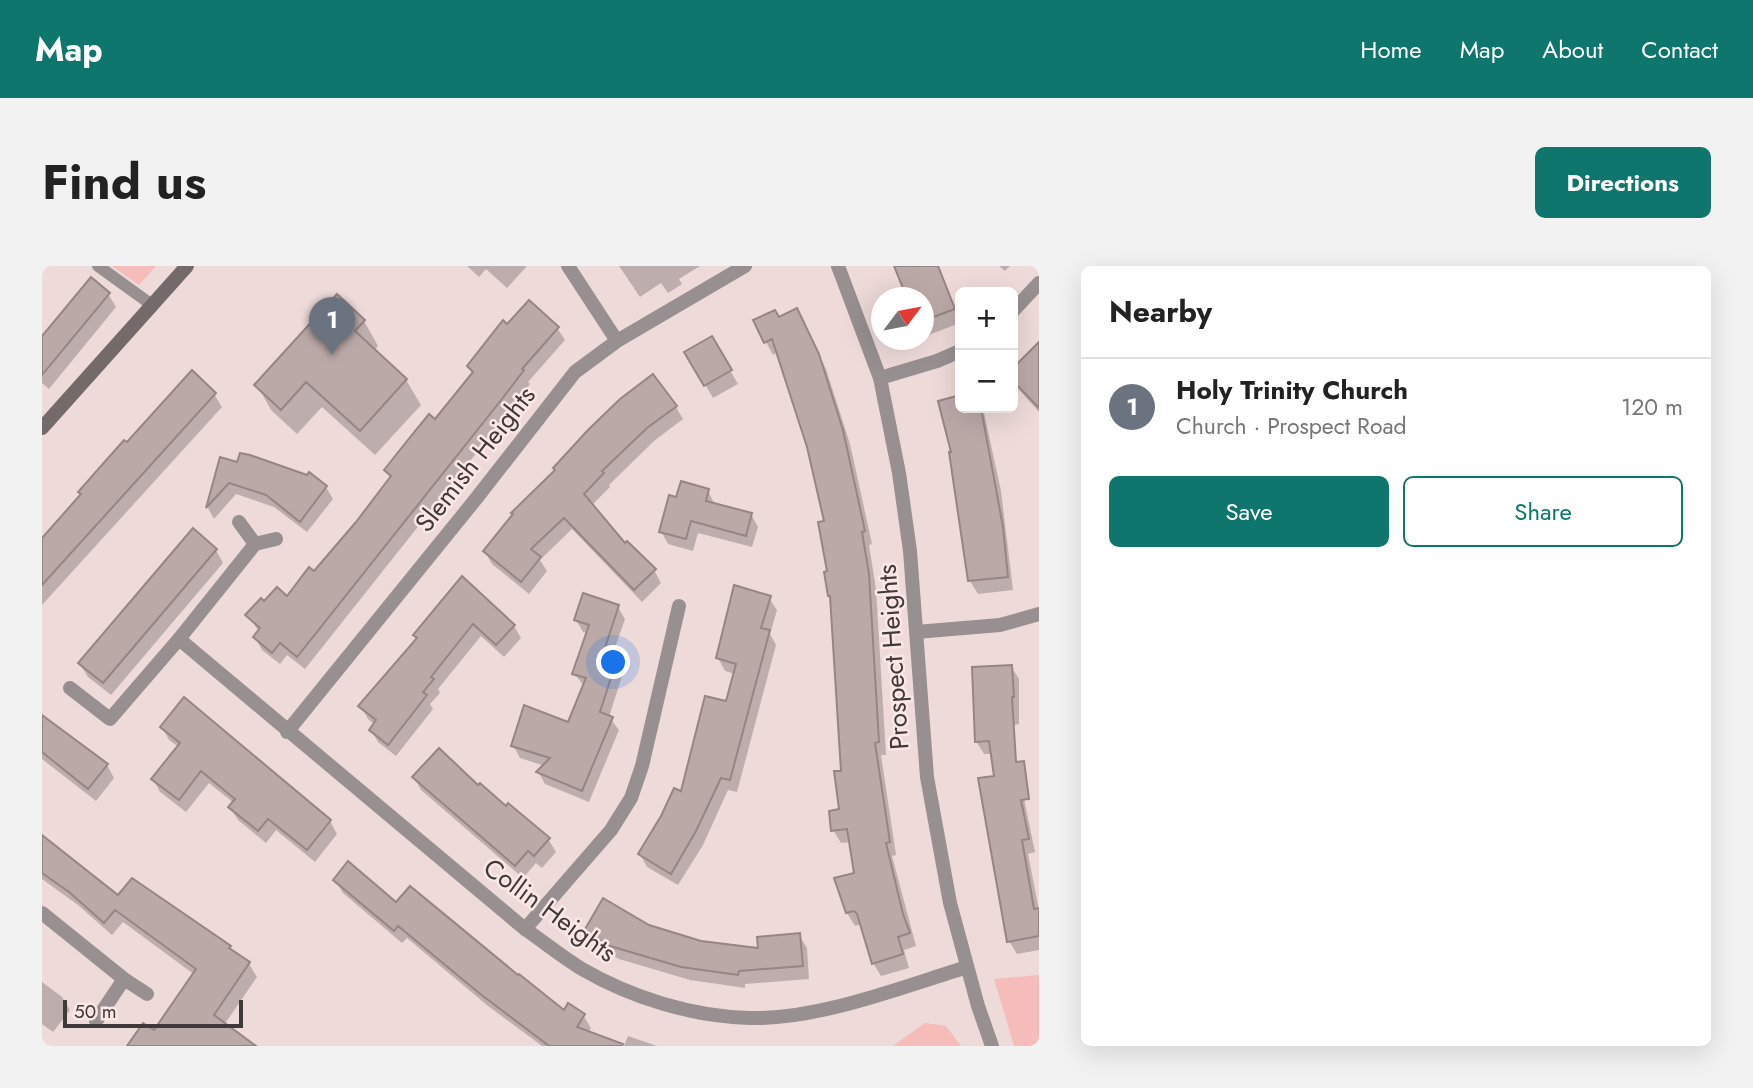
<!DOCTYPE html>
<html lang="en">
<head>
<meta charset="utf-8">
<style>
  :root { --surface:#fff; --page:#f2f2f2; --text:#222; --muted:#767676; --line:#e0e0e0; --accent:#0f766e }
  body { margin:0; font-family:Jost,sans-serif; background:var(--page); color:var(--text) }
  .controls { position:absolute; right:21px; top:21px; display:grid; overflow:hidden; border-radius:10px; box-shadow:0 7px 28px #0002 }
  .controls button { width:63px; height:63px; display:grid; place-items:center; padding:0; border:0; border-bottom:2px solid var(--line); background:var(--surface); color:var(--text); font:35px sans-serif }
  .compass { position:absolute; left:829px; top:21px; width:63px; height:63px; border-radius:50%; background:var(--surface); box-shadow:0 7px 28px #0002; rotate:58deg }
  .scale { position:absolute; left:21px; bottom:18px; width:180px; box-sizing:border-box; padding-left:7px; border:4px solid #403939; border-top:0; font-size:19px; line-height:24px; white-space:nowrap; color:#403939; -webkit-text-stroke:5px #fae7e6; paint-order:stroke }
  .you { position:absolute; left:572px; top:397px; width:24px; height:24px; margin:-18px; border:5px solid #fff; border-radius:50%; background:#1a73e8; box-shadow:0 0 0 10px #1a73e833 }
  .badge { display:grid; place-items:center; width:46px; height:46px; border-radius:50%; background:var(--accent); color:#fff; font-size:23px; font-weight:700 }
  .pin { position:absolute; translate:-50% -58px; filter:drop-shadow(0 2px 4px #0008) }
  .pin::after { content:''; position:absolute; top:37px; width:24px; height:21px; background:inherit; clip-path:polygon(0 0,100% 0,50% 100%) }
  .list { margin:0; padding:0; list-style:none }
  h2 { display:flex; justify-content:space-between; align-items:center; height:91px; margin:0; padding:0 28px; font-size:30px }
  h2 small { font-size:23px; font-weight:400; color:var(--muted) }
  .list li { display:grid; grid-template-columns:46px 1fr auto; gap:21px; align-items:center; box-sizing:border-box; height:98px; padding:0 28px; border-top:2px solid var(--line) }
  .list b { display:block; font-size:26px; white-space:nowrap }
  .list p { margin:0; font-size:23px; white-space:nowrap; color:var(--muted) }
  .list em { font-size:23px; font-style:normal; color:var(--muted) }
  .actions { display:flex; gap:14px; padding:21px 28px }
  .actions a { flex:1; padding:16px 0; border:2px solid var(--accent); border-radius:10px; text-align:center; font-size:24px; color:var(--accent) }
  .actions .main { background:var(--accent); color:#fff }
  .map { position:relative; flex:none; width:997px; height:780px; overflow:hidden; border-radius:10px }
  header { display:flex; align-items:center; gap:42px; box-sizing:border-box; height:98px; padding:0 35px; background:var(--accent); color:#fff }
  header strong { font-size:33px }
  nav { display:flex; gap:38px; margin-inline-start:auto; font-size:24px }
  .intro { display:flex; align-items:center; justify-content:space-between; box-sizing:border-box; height:168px; padding:0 42px }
  h1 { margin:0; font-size:49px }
  .button { padding:18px 32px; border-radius:10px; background:var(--accent); color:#fff; font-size:24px; font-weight:700 }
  main { display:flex; gap:42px; padding:0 42px }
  aside { flex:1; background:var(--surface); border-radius:10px; box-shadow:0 7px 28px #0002 }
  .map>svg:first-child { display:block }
</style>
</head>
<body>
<header>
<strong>Map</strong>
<nav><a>Home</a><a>Map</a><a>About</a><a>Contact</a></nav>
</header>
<div class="intro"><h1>Find us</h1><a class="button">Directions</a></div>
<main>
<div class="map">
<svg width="997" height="780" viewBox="0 0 997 780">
  <rect width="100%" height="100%" fill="#eddad9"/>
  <g fill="#f6bcba">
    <path d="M70,0H114L97,19Z"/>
    <path d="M997,709V780H972L952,713Z"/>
    <path d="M883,757L904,760L919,780H851Z"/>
  </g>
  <g fill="#0003">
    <path d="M425,0H485L465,22L444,3L437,11Z"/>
    <path d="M577,0H658L637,13L640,18L626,27L619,17L598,31Z"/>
    <path d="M854,0H896L918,57L884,70L881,65V32Z"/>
    <path d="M957,0H968L963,5Z"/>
    <path d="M66,28L74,41L7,123L0,117V73Z"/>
    <path d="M737,53L762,58L784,103L808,178L830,278L827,279L834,323L844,489H839L854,589L850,590L874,680L862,684L867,702L839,710L831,697L820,658L813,660L805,647L794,613L814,609L809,576L799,577L791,564L799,545L801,506L784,257L766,181L736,86L731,89L724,76Z"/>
    <path d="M322,55L336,80L332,85L364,114L379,139L333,189L280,141L255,168L229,144L215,119Z"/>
    <path d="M466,61L515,62L523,74L486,116L488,118L467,146L263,403L245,389L238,398L220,384L213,371L217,366L206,349L222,338L245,332L272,308L316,257L349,213L344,205L393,155L431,108L427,100Z"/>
    <path d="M669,72L696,118L671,132L644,86Z"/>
    <path d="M997,77V146L971,117V104Z"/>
    <path d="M172,128L180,141L0,339V275L85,179Z"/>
    <path d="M918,131V142H941L959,225L971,324L936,328L928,315L912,187L898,136Z"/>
    <path d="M634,141L641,153L612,175L567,219L568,221L549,240L583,280L612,304L619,317L600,336L530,263L498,294L505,305L487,328L450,298L443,286L473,249Z"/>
    <path d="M180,194L284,221L291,233L265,266L232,241L194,228L172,253L166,242Z"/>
    <path d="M666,225L673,239L709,248L716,261L710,281L656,267L651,285L626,278L619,265L636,233Z"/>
    <path d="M174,284L181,297L69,429L46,411L38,398Z"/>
    <path d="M420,313L472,360L479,372L462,391L439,370L396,423L398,427L388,438L391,443L354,490L336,476L329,464L333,459L326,453L319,440L376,374L373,370Z"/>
    <path d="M727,332L735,344L728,368L734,379L695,526L686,524L661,579L636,619L605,601L598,588L640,527L685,438L693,408L683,405L676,392Z"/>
    <path d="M576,341L583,353L569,393L574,395L581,407L567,451L577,464L547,536L503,518L497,507L503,500L478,492L471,479L527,458L542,420L532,407L546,367L541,366L534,354Z"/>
    <path d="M969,400L977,413V458L967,460L993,586L986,588L997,644V684L975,688L967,675L951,488H942L934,475Z"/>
    <path d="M0,450L65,499L72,512L54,535L0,493Z"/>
    <path d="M120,461L288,555L295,568L273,596L234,564L224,577L196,554L188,541L192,537L167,517L144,546L118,526L111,513L137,481L127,474Z"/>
    <path d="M372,511L436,522L506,573L514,586L500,602L494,597L481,612L379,524Z"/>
    <path d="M0,572L76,631L187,681L191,686L207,698L215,711L182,759L113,767L153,709L81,656L70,669L36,639L0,613Z"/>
    <path d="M293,614L355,639L523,746L541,749L549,762L546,767L581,780H500L446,740L365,672L360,677L301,627Z"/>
    <path d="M606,661L659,676L718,684L757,669L765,682L767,713L703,718V722L648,714L577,693L552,679L544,665Z"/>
    <path d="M0,716L20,731L28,744L11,766L0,758Z"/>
    <path d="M586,770L615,780H582Z"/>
  </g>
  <g fill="#bba9a8" stroke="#978585" stroke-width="2">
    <path d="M852,0H896L913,43L881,55V32H865Z"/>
    <path d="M49,11L68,27L0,109V70Z"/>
    <path d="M295,28L323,54L313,65L365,113L318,165L264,116L239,144L212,119Z"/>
    <path d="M487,34L517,61L480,103L482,104L460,133L255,391L238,377L230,387L211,371L218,362L203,349L219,332L222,335L235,321L245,330L267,301L272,305L314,256L349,210L342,204L361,180L387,148L393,153L431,106L425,100L461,54L465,58Z"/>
    <path d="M755,42L777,88L801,164L823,265L820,266L827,308L837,476L833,477L848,576L844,577L861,648L868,667L856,671L861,688L830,698L815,648L812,645L804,647L792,612L812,607L805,563L789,565L787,545L797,543L792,505H799L788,330H786L782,306L785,305L776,256L782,255L765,181L730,73L722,77L711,54L733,44L737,51Z"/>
    <path d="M670,70L690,104L662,120L642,86Z"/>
    <path d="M997,76V142L971,115V102Z"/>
    <path d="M150,104L174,127L0,319V272L39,228L36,226L67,191L82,174L85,176Z"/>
    <path d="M611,108L635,140L605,162L560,205L562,207L542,228L583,277L585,275L614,303L592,324L522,252L489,283L499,291L479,316L441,285L471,248L469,247L513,204L511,202L546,164L578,133Z"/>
    <path d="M918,129V142H939L961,261L966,311L926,315L907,186H909L896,135Z"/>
    <path d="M198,187L208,189L265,209L267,206L285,220L258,256L224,229L187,217L164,242L178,191L195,196Z"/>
    <path d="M639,215L667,223L664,235L710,247L704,270L649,255L644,273L617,266L627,229L634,231Z"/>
    <path d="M151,262L175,283L61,417L36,397Z"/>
    <path d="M420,310L473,359L454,379L431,358L389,411L392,413L381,426L385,429L346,479L327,464L334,454L316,440L375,372L371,369Z"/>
    <path d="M692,319L729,330L719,362L728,364L688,514L679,512L654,565L629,608L596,588L619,550L632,522L639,525L663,430L684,435L694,398L674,392Z"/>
    <path d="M541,327L577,339L561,388L575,393L558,446L571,451L540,525L494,506L508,492L469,480L482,439L526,456L544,412L530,408L547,359L532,354Z"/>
    <path d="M970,399L972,431H970L974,496L982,495L987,533L979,534L987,573L980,574L992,643L997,642V670L965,676L936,512L952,510L947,475L933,476L930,401Z"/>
    <path d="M142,431L289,554L265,584L226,553L216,565L186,541L193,533L159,505L137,534L109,513L138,477L118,461Z"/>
    <path d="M0,449L66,498L46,523L0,486Z"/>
    <path d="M397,482L436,519L438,517L464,540L466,537L508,572L492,590L486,585L473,600L370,511Z"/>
    <path d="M0,569L76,629L90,612L189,680L187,682L208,696L172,749L214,780H85L101,757L112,764L154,703L73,644L62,657L27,626L0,607Z"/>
    <path d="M306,595L354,636L368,620L476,709L477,708L522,744L526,737L543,748L535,761L581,778L580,780H507L437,727L356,660L352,665L291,614Z"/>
    <path d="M561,632L607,659L659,675L716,682L715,671L758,667L761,700L697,705L696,709L639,701L568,680L542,665Z"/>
  </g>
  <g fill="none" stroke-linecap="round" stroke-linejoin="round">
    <path stroke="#989090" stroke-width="12" d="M56,0L110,39"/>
    <g stroke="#989090" stroke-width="14">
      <path d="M526,0L575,75"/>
      <path d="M796,0L838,112L857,207L868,285L885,511L908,637L936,740L950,780"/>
      <path d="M971,45L997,17"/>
      <path d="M838,112L895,95L918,85"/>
      <path d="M197,256L213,278"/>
      <path d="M874,366L958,359L997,348"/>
      <path d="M137,373L483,663C502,676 520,691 540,703C590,732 649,750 707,752C776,754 860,721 925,701"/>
      <path d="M28,422L68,453L137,373L213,278L234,273"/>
      <path d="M245,466L433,234L533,106L575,75L703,0"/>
      <path d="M0,647L82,713L105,728"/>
      <path d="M483,663L569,564L589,532L600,500L637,340"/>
      <path d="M54,755L82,713"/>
    </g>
    <path stroke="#756a6a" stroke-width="14" d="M0,162L145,0"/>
  </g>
  <g text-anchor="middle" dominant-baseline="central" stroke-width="5" stroke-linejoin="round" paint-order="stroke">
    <g font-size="26" fill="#403939" stroke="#fae7e6">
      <text transform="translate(433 193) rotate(-52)">Slemish Heights</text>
      <text transform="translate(851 391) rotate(-94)">Prospect Heights</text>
      <text transform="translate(508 644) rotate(36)">Collin Heights</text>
    </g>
  </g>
</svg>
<div class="controls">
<button>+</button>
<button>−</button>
</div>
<svg class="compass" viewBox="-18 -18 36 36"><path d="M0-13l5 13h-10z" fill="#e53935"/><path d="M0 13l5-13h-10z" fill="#767676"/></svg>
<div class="scale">50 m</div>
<div class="you"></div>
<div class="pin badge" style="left:290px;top:89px;background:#6b7280">1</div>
</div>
<aside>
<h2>Nearby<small></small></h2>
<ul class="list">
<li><span class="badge" style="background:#6b7280">1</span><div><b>Holy Trinity Church</b><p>Church · Prospect Road</p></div><em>120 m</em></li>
</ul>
<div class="actions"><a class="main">Save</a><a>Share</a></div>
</aside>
</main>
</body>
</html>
